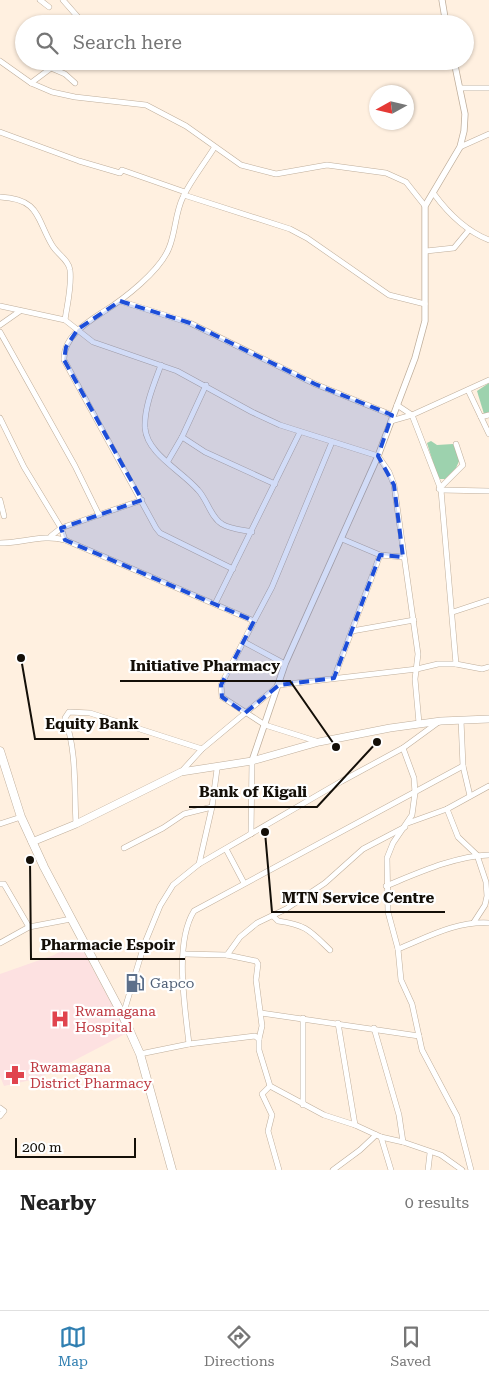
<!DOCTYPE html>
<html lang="en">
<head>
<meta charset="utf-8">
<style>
  :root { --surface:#fff; --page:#f6f6f6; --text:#222; --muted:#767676; --line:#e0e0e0; --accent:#307fb1 }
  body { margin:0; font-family:"Roboto Serif",serif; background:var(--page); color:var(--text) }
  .compass { position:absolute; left:369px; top:85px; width:45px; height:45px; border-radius:50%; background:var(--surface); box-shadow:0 1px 4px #0004; rotate:262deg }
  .scale { position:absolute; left:15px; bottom:12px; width:121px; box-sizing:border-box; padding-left:5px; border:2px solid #140f08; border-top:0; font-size:14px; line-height:18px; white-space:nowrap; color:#140f08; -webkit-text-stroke:4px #fff; paint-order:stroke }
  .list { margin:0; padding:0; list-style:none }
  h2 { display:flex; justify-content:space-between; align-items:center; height:65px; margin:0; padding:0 20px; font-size:21px }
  h2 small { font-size:16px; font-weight:400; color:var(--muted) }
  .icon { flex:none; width:28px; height:28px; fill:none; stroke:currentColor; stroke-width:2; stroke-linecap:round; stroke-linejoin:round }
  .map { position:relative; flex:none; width:489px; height:1170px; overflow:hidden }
  .search { position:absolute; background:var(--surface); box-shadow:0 1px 4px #0004; left:15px; right:15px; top:15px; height:55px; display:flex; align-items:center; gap:12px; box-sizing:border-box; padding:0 18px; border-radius:28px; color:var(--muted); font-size:19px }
  .sheet { height:140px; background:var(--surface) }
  nav { display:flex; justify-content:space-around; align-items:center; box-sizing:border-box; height:70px; border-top:1px solid var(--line); background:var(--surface); font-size:14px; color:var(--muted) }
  nav a { display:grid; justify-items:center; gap:2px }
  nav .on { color:var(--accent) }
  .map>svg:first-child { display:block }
</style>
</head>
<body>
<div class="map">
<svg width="489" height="1170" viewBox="0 0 489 1170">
  <rect width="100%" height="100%" fill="#fff0e0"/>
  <path fill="#fde1e1" d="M78,941L127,1033L52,1072L31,1080L4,1086L0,1076V974L54,955Z"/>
  <g fill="#9dd2ae">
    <path d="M489,383V412L484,414L477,391Z"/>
    <path d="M431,441L437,445L453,444L460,459L456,468L445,479H440L437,475L427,443Z"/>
  </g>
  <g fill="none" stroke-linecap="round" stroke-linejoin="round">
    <g stroke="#bfae9b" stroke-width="6">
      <g id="minor">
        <path d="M40,0L49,7"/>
        <path d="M63,0L84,24"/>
        <path d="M0,61L31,83L52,92L75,97L146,105L186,126L241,165L276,174L327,165L386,173L406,182L425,206"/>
        <path d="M48,61L51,68L65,74L75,83"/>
        <path d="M31,83L51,68"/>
        <path d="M460,88H489"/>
        <path d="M0,132L79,161L120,173L122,170L185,192L184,195L290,229L307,238L389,295L425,304"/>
        <path d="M460,147L489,134"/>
        <path d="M214,148C204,164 191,180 183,197C175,213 176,231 169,248C160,271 124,299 103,312C86,323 63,337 64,360L156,528L160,533L233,569"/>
        <path d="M434,194C448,213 466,231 489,240"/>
        <path d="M0,197C40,199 36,218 52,245C57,254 69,260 70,270C72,286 67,305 65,320"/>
        <path d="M426,251L454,248L469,230"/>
        <path d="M120,301L190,323L315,384L392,415"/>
        <path d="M0,306L65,320L93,342L177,371L252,412L280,425L378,456L389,472L394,485L418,654L415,679L419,723"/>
        <path d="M0,325L20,311"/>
        <path d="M0,332L75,466L99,515"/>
        <path d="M161,365C154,384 144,407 145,428C147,454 182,471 198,490C207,499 211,518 222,524C230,529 243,530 252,532"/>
        <path d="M468,390L489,434"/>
        <path d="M481,417L489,415"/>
        <path d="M0,418L24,467L61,528L65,540"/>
        <path d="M391,421L412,415L489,380"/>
        <path d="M182,437L205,452L275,484"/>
        <path d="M168,461L182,437L206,385"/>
        <path d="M439,489L463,465L456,444"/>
        <path d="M441,490L489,491"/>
        <path d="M0,500L4,516"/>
        <path d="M51,536L61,528L142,500"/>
        <path d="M342,539L380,555L403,557"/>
        <path d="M0,543C22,543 44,534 65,540L254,621L221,685L222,697L265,725L319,742"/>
        <path d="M215,604L300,432"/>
        <path d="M453,612L489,600"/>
        <path d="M254,621L272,587L332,442"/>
        <path d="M352,631L414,620"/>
        <path d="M244,642L285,664"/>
        <path d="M456,664L482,669L489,667"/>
        <path d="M334,678L380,555"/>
        <path d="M461,720L463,766L470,796"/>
        <path d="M403,748L414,778L415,793L412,815L393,843L387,858L388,912L398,949L401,980L412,1004L422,1050L457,1116L471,1170"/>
        <path d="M181,772L202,749L279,685L417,669L438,664H456L441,490L412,415L397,405"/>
        <path d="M447,809L458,837L477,855L486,882L487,896L485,905L474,922"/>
        <path d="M408,823L447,809L489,786"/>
        <path d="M0,824L21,817"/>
        <path d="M76,824C74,788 77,752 65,718L69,712L90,713L202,749"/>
        <path d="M251,834L252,761"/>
        <path d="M124,848L163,828L184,814L212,807"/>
        <path d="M226,849L244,883"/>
        <path d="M199,864L212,807L217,769"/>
        <path d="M0,884H4L29,927"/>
        <path d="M386,886C418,873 455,856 489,855"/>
        <path d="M273,916L278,921C307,925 310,931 330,950"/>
        <path d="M0,943L29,927L71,919"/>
        <path d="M398,949C428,937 456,921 489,923"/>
        <path d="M184,954L227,955L256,961L258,964L256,980L262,1026L259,1039"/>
        <path d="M227,955L240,937L257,923L286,909L325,883L363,849L405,827"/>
        <path d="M261,1013L419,1036"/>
        <path d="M123,1015L144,945L160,906L173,885L199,864L342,781L403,748L440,721"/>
        <path d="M338,1023L355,1125"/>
        <path d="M374,1028L399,1115L403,1142"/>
        <path d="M189,1044C185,1007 174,943 194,911L463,766"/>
        <path d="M140,1054L189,1044L255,1036L259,1039V1050L270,1086L324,1115L355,1125L381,1137L403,1142L441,1155L462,1170"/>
        <path d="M270,1086L262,1094L272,1115L268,1131L279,1170"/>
        <path d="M303,1105V1018"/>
        <path d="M0,1108L4,1111L0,1116"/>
        <path d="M381,1137L391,1170"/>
        <path d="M333,1170L360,1150L376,1135"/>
        <path d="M428,1170L430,1153"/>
      </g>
    </g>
    <g stroke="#bfae9b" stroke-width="7">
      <g id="tertiary">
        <path d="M442,0L446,24"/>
        <path d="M252,761L285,664L378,456L415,358L425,321V206L460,147L464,131L465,114L454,61"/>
      </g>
    </g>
    <g stroke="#bfae9b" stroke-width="8">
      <path id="secondary" d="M32,842L76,824L181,772L252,761L319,742L390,728L441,721L489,719"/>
    </g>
    <g stroke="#bfae9b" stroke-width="9">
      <path id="trunk" d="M0,751L21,817L44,867L123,1016L140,1054L172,1170"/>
    </g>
    <use href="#minor" stroke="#fff" stroke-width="5"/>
    <use href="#tertiary" stroke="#fff" stroke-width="5.5"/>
    <use href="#secondary" stroke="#fff" stroke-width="7"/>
    <use href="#trunk" stroke="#fff" stroke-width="8"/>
  </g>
  <path fill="#1d4ed8" fill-opacity="0.2" stroke="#1d4ed8" stroke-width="4" stroke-dasharray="10 6" stroke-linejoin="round" d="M120,301L190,323L315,384L392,415L378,456L394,485L403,557L380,555L334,678L279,685L245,713L222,697L221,685L254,621L65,540L61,528L142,500L64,360L66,347L78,329Z"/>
  <defs>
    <g id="fuel-bare" transform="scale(1.5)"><path d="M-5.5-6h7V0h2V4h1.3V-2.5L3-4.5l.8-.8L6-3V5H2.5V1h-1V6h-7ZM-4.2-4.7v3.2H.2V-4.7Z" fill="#5c6f8a" stroke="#fff" stroke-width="2.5" paint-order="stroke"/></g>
    <g id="hospital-bare" transform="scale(1.5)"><path d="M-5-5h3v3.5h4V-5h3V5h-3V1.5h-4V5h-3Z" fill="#e0444e" stroke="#fff" stroke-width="2.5" paint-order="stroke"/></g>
    <g id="pharmacy-bare" transform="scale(1.5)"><path d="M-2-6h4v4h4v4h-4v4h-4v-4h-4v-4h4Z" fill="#e0444e" stroke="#fff" stroke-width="2.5" paint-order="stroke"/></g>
  </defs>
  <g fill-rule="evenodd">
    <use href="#fuel-bare" x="135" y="983"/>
    <use href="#hospital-bare" x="60" y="1019"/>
    <use href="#pharmacy-bare" x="15" y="1075"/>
  </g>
  <g text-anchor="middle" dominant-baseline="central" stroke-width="4.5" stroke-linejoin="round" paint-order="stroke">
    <g font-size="14" fill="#4e5e75" stroke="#fff" text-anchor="start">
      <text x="150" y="983">Gapco</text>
    </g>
    <g font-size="14" fill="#be3a42" stroke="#fff" text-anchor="start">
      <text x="75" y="1011">Rwamagana<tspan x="75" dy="16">Hospital</tspan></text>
      <text x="30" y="1067">Rwamagana<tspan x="30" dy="16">District Pharmacy</tspan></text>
    </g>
  </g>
  <path fill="none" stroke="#140f08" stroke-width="2" d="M336 747L290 681H120M21 658L35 739H149M377 742L317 807H189M265 832L272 912H445M30 860L31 959H185"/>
  <g fill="#140f08" stroke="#fff" stroke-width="2">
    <circle cx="336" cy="747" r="5"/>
    <circle cx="21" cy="658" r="5"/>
    <circle cx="377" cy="742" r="5"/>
    <circle cx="265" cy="832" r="5"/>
    <circle cx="30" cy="860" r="5"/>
  </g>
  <g font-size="15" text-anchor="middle" font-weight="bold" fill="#140f08" stroke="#fff" stroke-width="4.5" stroke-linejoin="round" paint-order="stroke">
    <text x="205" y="671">Initiative Pharmacy</text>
    <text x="92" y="729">Equity Bank</text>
    <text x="253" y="797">Bank of Kigali</text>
    <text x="358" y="903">MTN Service Centre</text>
    <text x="108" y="950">Pharmacie Espoir</text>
  </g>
</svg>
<svg class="compass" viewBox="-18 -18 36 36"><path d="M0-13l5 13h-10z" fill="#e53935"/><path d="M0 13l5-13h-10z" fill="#767676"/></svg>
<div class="scale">200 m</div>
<div class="search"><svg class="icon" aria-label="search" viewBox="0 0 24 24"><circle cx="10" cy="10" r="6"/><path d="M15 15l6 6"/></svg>Search here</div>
</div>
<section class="sheet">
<h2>Nearby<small>0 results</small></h2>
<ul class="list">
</ul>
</section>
<nav>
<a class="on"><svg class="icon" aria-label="map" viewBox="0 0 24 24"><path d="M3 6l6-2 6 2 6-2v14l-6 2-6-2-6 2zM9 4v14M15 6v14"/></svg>Map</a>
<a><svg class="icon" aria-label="directions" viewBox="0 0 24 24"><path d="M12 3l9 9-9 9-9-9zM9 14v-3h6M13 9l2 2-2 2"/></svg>Directions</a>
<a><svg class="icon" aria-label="saved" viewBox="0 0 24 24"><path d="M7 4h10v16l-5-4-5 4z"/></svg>Saved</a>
</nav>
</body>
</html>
